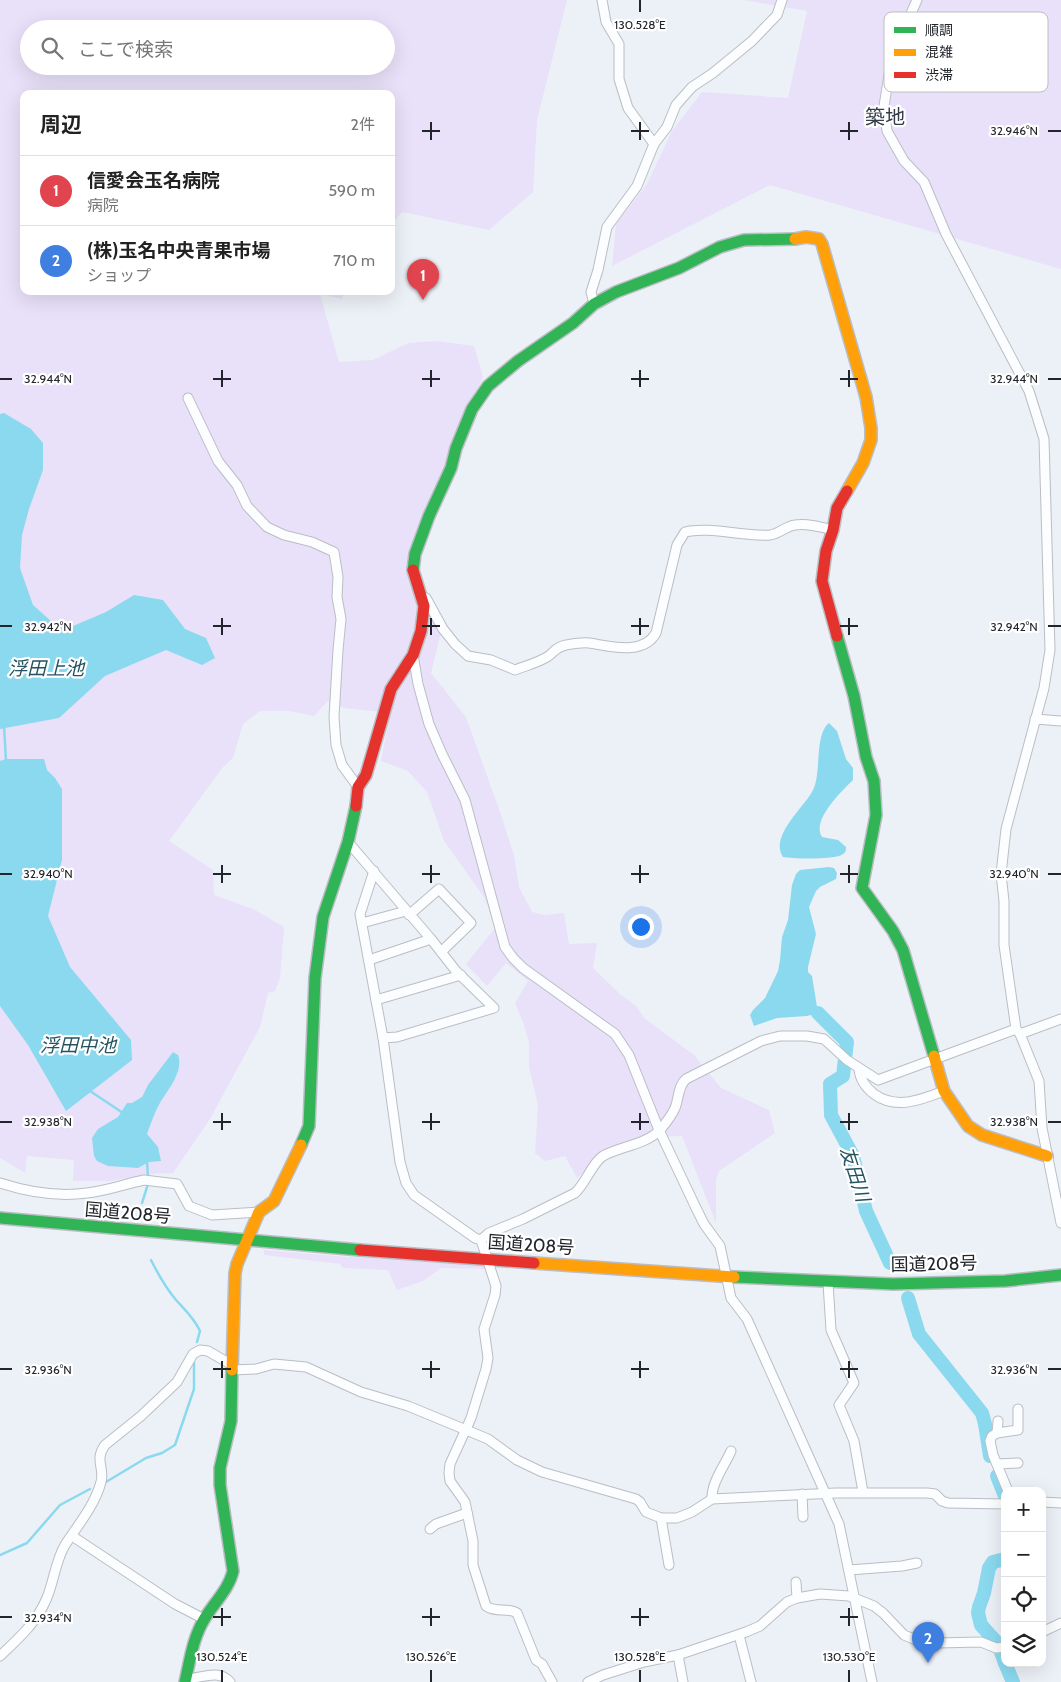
<!DOCTYPE html>
<html lang="ja">
<head>
<meta charset="utf-8">
<style>
  :root { --surface:#fff; --page:#f6f6f6; --text:#222; --muted:#767676; --line:#e0e0e0; --accent:#0b8043 }
  body { margin:0; font-family:Cabin,"Noto Sans JP",sans-serif; background:var(--page); color:var(--text) }
  .controls { position:absolute; right:15px; bottom:15px; display:grid; overflow:hidden; border-radius:10px; box-shadow:0 5px 20px #0002 }
  .controls button { width:45px; height:45px; display:grid; place-items:center; padding:0; border:0; border-bottom:1px solid var(--line); background:var(--surface); color:var(--text); font:25px sans-serif }
  .you { position:absolute; left:640px; top:926px; width:18px; height:18px; margin:-12px; border:4px solid #fff; border-radius:50%; background:#1a73e8; box-shadow:0 0 0 8px #1a73e833 }
  .badge { display:grid; place-items:center; width:32px; height:32px; border-radius:50%; background:var(--accent); color:#fff; font-size:16px; font-weight:700 }
  .pin { position:absolute; translate:-50% -41px; filter:drop-shadow(0 1px 2px #0008) }
  .pin::after { content:''; position:absolute; top:26px; width:18px; height:15px; background:inherit; clip-path:polygon(0 0,100% 0,50% 100%) }
  .list { margin:0; padding:0; list-style:none }
  h2 { display:flex; justify-content:space-between; align-items:center; height:65px; margin:0; padding:0 20px; font-size:21px }
  h2 small { font-size:16px; font-weight:400; color:var(--muted) }
  .list li { display:grid; grid-template-columns:32px 1fr auto; gap:15px; align-items:center; box-sizing:border-box; height:70px; padding:0 20px; border-top:1px solid var(--line) }
  .list b { display:block; font-size:19px; white-space:nowrap }
  .list p { margin:0; font-size:16px; white-space:nowrap; color:var(--muted) }
  .list em { font-size:16px; font-style:normal; color:var(--muted) }
  .icon { flex:none; width:28px; height:28px; fill:none; stroke:currentColor; stroke-width:2; stroke-linecap:round; stroke-linejoin:round }
  .map { position:relative; flex:none; width:1061px; height:1682px; overflow:hidden }
  .search { position:absolute; background:var(--surface); box-shadow:0 5px 20px #0002; left:20px; top:20px; width:375px; height:55px; display:flex; align-items:center; gap:12px; box-sizing:border-box; padding:0 18px; border-radius:28px; color:var(--muted); font-size:19px }
  .panel { position:absolute; background:var(--surface); box-shadow:0 5px 20px #0002; left:20px; top:90px; width:375px; height:205px; border-radius:10px }
  .map>svg:first-child { display:block }
</style>
</head>
<body>
<div class="map">
<svg width="1061" height="1682" viewBox="0 0 1061 1682">
  <rect width="100%" height="100%" fill="#ecf1f7"/>
  <g fill="#e8e1f9" fill-rule="evenodd">
    <path d="M0,0H567L537,120L533,192L489,230L402,212L391,224V94H24V291H344L342,299L320,294L339,362L373,360L408,343L437,341L474,346L483,377L429,516L417,572L441,633L431,673L466,717L500,812L514,855L519,887L532,912L545,915L564,913L569,944L597,943L593,968L621,995L636,1006L644,1018L694,1055L721,1088L769,1110L775,1133L719,1171L716,1180V1223L682,1136L655,1137L605,1152L577,1178L565,1156L545,1161L535,1153L538,1105L529,1067V1043L523,1022L515,1003L528,981L506,963L487,986L466,964L496,927L484,897L444,841L427,792L408,771L381,761L390,713L344,708L328,701L314,716L290,711H260L243,724L233,758L223,767L169,841L213,870L214,895L255,910L284,927L280,978L275,991L268,993L260,1027L210,1119L173,1173L148,1174L111,1181H73L74,1160L27,1156L25,1173L0,1158ZM29,29H386V66H29Z"/>
    <path d="M743,0H1061V269L770,185L612,266L616,224L647,184L672,131L702,92L788,98L807,11Z"/>
    <path d="M264,1250L349,1257L485,1263L488,1269L441,1268L423,1281L397,1290L388,1270L343,1268L340,1264L264,1255Z"/>
  </g>
  <g fill="#8bd9ef">
    <path d="M4,413L31,429L43,443V470L29,509L22,535L20,568L33,605L52,622L73,626L106,612L134,595L163,600L185,629L206,638L215,658L202,665L166,650L105,676L59,718L0,729V414Z"/>
    <path d="M829,723L837,731L846,759L853,768V780C842,791 811,820 822,837L838,840L846,847C846,850 846,852 843,854C836,860 793,859 783,857C769,836 804,808 813,790C822,772 814,735 829,723Z"/>
    <path d="M6,759H44L47,770L55,778L62,789V860L48,916L70,967L131,1040L132,1060L66,1111L28,1045L0,1006V761Z"/>
    <path d="M829,867L834,868L837,873L836,879L820,887L816,891L809,907L816,934L808,967V972L812,976L818,1013L807,1016L777,1018L754,1026L750,1015L753,1010L765,998L778,971L780,960L782,937L788,920L792,885L796,874L800,870Z"/>
    <path d="M173,1052L178,1055C184,1070 169,1089 161,1101C155,1111 151,1123 147,1134L158,1147L161,1161L149,1162L138,1168L108,1166L97,1161L94,1156L92,1138L98,1129L118,1117L127,1103H132L142,1097L148,1085Z"/>
  </g>
  <g fill="none" stroke-linecap="round" stroke-linejoin="round">
    <g stroke="#8bd9ef" stroke-width="2.5">
      <path d="M4,726L6,761"/>
      <path d="M90,1091L123,1113"/>
      <path d="M147,1161L148,1178"/>
      <path d="M142,1203L148,1184"/>
      <path d="M151,1260C158,1274 166,1288 176,1300C185,1310 194,1318 200,1331L197,1342"/>
      <path d="M106,1482L146,1458L162,1453L175,1445L194,1389V1362"/>
      <path d="M0,1555L27,1543L60,1505L90,1489"/>
    </g>
    <g stroke="#8bd9ef" stroke-width="14">
      <path d="M818,1013L847,1042L843,1076L830,1084L831,1115L853,1156L866,1211L890,1263"/>
      <path d="M908,1298L919,1334L982,1413L985,1424L990,1456"/>
      <path d="M997,1476L1005,1496"/>
      <path d="M1005,1559L993,1562L989,1568L984,1593L979,1607L978,1613L981,1625L998,1644L1005,1663"/>
      <path d="M1005,1663L1013,1682"/>
    </g>
    <g stroke="#babec4" stroke-width="11">
      <g id="street">
        <path d="M602,0L606,22L619,44V79L628,108L654,144"/>
        <path d="M917,0L892,56L884,106L887,131L904,161L924,182L946,234L1029,391L1044,439L1050,650L1044,688L1006,829L1001,874L1004,901V945L1016,1029L1020,1034L1039,1081L1042,1128L1061,1223"/>
        <path d="M594,304L591,292L598,270L607,227L637,186L654,144L667,127L676,105L692,87L713,73L752,41L777,15L782,0"/>
        <path d="M188,398L218,461L237,485L247,506L267,527L284,535L312,542L334,552L338,577L337,597L341,619L338,650L334,717L336,745L342,765L358,787"/>
        <path d="M426,598L443,629L455,644L468,656L491,660L515,670C525,666 537,663 547,657C554,653 555,647 566,645C572,644 582,642 589,643C610,646 643,656 656,633L677,545L685,532C709,526 745,537 770,535C779,534 786,526 795,525C807,523 821,527 833,530"/>
        <path d="M413,655L418,684L429,724L442,754L465,800L505,947L513,958L523,968L615,1034L629,1055L659,1130L696,1208L704,1224L720,1246L731,1298L747,1319L839,1524L872,1682"/>
        <path d="M1035,719L1061,721"/>
        <path d="M348,842L431,939L456,971L494,1008L397,1037L383,1038L400,1162L406,1183L414,1195L475,1238L481,1240L496,1286L495,1295L484,1329L488,1358L486,1369L471,1418L450,1464L449,1473L450,1481L465,1502L473,1541V1565L486,1606C495,1613 507,1607 517,1613L536,1660L542,1664L552,1682"/>
        <path d="M374,871L360,914L383,1038"/>
        <path d="M409,915L439,889L471,923L441,952"/>
        <path d="M362,923L406,911"/>
        <path d="M369,960L431,939"/>
        <path d="M376,1000L461,975"/>
        <path d="M1020,1034L1061,1019"/>
        <path d="M859,1069C860,1080 865,1087 874,1094C896,1110 921,1100 944,1091"/>
        <path d="M0,1183C28,1192 58,1197 87,1193C106,1191 125,1184 144,1180L177,1184L189,1206L212,1215L259,1212"/>
        <path d="M481,1240L489,1233L523,1219L575,1193C586,1183 592,1163 603,1156C619,1147 647,1144 660,1130C665,1124 672,1115 675,1108C679,1098 678,1086 686,1079L761,1041L780,1036H807L824,1039L847,1060L878,1080L1016,1029"/>
        <path d="M828,1283L831,1330L854,1383L839,1405L854,1441L863,1492"/>
        <path d="M232,1370L256,1369L274,1364L306,1367L361,1392L408,1406L488,1439L517,1460L542,1472L636,1499L640,1502L646,1512L661,1518H677L692,1512L712,1499L836,1493H927L935,1494L942,1501L948,1503L1005,1504"/>
        <path d="M997,1433L998,1421"/>
        <path d="M997,1464L1018,1463"/>
        <path d="M1008,1491L993,1455L990,1441L992,1436L997,1433L1018,1430V1409"/>
        <path d="M802,1494L803,1517"/>
        <path d="M712,1499C711,1483 725,1465 731,1451"/>
        <path d="M1042,1502L1061,1503"/>
        <path d="M661,1518L669,1565"/>
        <path d="M430,1529L436,1524L467,1513"/>
        <path d="M72,1536L175,1604L204,1619"/>
        <path d="M849,1570L902,1566L917,1563"/>
        <path d="M796,1582L797,1598"/>
        <path d="M1042,1632L1061,1623"/>
        <path d="M739,1635L751,1682"/>
        <path d="M678,1655L683,1682"/>
        <path d="M0,1656C18,1639 36,1623 46,1600C54,1582 55,1562 65,1545C78,1525 95,1505 101,1482C105,1468 94,1460 105,1445L141,1416L177,1382L193,1354L200,1350L208,1351L232,1365"/>
        <path d="M185,1679C201,1679 218,1668 230,1682"/>
        <path d="M588,1682L603,1675L644,1662L678,1655L746,1632L760,1626L787,1602L797,1598L820,1594L849,1596L874,1606L883,1613L904,1635L916,1640L937,1643L981,1642L996,1648L1005,1647"/>
      </g>
    </g>
    <g stroke="#babec4" stroke-width="14">
      <g id="fast">
        <path d="M413,570L415,554L429,516L451,468L456,448L472,409L488,386L518,361L573,323L594,304L616,292L679,268L720,247L744,240L795,239"/>
        <path d="M837,636L854,696L866,757L874,781L876,815L862,888L893,931L903,950L934,1056"/>
        <path d="M301,1145L309,1126L315,978L323,917L348,842L356,806"/>
        <path d="M0,1218L360,1250"/>
        <path d="M734,1277L893,1284L1005,1281L1061,1275"/>
        <path d="M185,1682C190,1660 193,1637 205,1618C214,1603 229,1589 233,1571L220,1485V1468L231,1421L232,1370"/>
      </g>
    </g>
    <g stroke="#babec4" stroke-width="14">
      <g id="slow">
        <path d="M795,239L806,237L819,239L822,244L866,397L871,428V440L863,463L847,491"/>
        <path d="M934,1056L944,1091L968,1126L982,1135L1047,1156"/>
        <path d="M534,1263L734,1277"/>
        <path d="M232,1370L235,1273L237,1264L259,1212L274,1201L301,1145"/>
      </g>
    </g>
    <g stroke="#babec4" stroke-width="14">
      <g id="jam">
        <path d="M837,636L822,581L826,551L833,530L837,508L847,491"/>
        <path d="M356,806L358,787L366,775L391,689L413,655L421,631L424,606L413,570"/>
        <path d="M360,1250L534,1263"/>
      </g>
    </g>
    <use href="#street" stroke="#fcfdfe" stroke-width="9"/>
    <use href="#fast" stroke="#30b455" stroke-width="11"/>
    <use href="#slow" stroke="#ff9f0a" stroke-width="11"/>
    <use href="#jam" stroke="#e5322d" stroke-width="11"/>
  </g>
  <path fill="none" stroke="#22252b" stroke-width="2" d="M640,0V12M431,122V140M640,122V140M849,122V140M422,131H440M631,131H649M840,131H858M1048,131H1061M222,370V387M431,370V387M640,370V387M849,370V387M0,379H12M213,379H231M422,379H440M631,379H649M840,379H858M1048,379H1061M222,618V635M431,618V635M640,618V635M849,618V635M0,626H12M213,626H231M422,626H440M631,626H649M840,626H858M1048,626H1061M222,865V883M431,865V883M640,865V883M849,865V883M0,874H12M213,874H231M422,874H440M631,874H649M840,874H858M1048,874H1061M222,1113V1130M431,1113V1130M640,1113V1130M849,1113V1130M0,1122H12M213,1122H231M422,1122H440M631,1122H649M840,1122H858M1048,1122H1061M222,1361V1378M431,1361V1378M640,1361V1378M849,1361V1378M0,1369H12M213,1369H231M422,1369H440M631,1369H649M840,1369H858M1048,1369H1061M222,1608V1626M431,1608V1626M640,1608V1626M849,1608V1626M0,1617H12M213,1617H231M422,1617H440M631,1617H649M840,1617H858M222,1670V1682M431,1670V1682M640,1670V1682M849,1670V1682"/>
  <g text-anchor="middle" dominant-baseline="central" stroke-width="4.5" stroke-linejoin="round" paint-order="stroke">
    <g font-size="18" fill="#22252b" stroke="#fff">
      <text transform="translate(128 1213) rotate(5)">国道208号</text>
      <text transform="translate(531 1245) rotate(4)">国道208号</text>
      <text transform="translate(934 1264) rotate(-1)">国道208号</text>
    </g>
    <g font-size="19" font-style="italic" fill="#255460" stroke="#fff">
      <text x="46" y="668">浮田上池</text>
      <text x="78" y="1045">浮田中池</text>
      <text transform="translate(855 1174) rotate(72)">友田川</text>
    </g>
    <g font-size="20" fill="#343c48" stroke="#fff">
      <text x="885" y="117">築地</text>
    </g>
  </g>
  <rect x="884" y="12" width="164" height="80" rx="8" fill="#fff" stroke="#bdbebf" stroke-width="1"/>
  <rect x="894" y="27" width="22" height="6" fill="#30b455"/>
  <rect x="894" y="49" width="22" height="7" fill="#ff9f0a"/>
  <rect x="894" y="72" width="22" height="6" fill="#e5322d"/>
  <g font-size="14" fill="#22252b">
    <text x="925" y="35">順調</text>
    <text x="925" y="57">混雑</text>
    <text x="925" y="80">渋滞</text>
  </g>
  <g font-size="12" text-anchor="middle" fill="#22252b" stroke="#fff" stroke-width="4.5" stroke-linejoin="round" paint-order="stroke">
    <text x="640" y="29">130.528°E</text>
    <text x="1014" y="135">32.946°N</text>
    <text x="48" y="383">32.944°N</text>
    <text x="1014" y="383">32.944°N</text>
    <text x="48" y="631">32.942°N</text>
    <text x="1014" y="631">32.942°N</text>
    <text x="48" y="878">32.940°N</text>
    <text x="1014" y="878">32.940°N</text>
    <text x="48" y="1126">32.938°N</text>
    <text x="1014" y="1126">32.938°N</text>
    <text x="48" y="1374">32.936°N</text>
    <text x="1014" y="1374">32.936°N</text>
    <text x="48" y="1622">32.934°N</text>
    <text x="222" y="1661">130.524°E</text>
    <text x="431" y="1661">130.526°E</text>
    <text x="640" y="1661">130.528°E</text>
    <text x="849" y="1661">130.530°E</text>
  </g>
</svg>
<div class="controls">
<button>+</button>
<button>−</button>
<button><svg class="icon" aria-label="locate" viewBox="0 0 24 24"><circle cx="12" cy="12" r="6"/><path d="M12 2v4M12 18v4M2 12h4M18 12h4"/></svg></button>
<button><svg class="icon" aria-label="layers" viewBox="0 0 24 24"><path d="M12 4l9 5-9 5-9-5zM3 14l9 5 9-5"/></svg></button>
</div>
<div class="you"></div>
<div class="pin badge" style="left:423px;top:300px;background:#e0444e">1</div>
<div class="pin badge" style="left:928px;top:1663px;background:#3f7fe0">2</div>
<div class="search"><svg class="icon" aria-label="search" viewBox="0 0 24 24"><circle cx="10" cy="10" r="6"/><path d="M15 15l6 6"/></svg>ここで検索</div>
<section class="panel">
<h2>周辺<small>2件</small></h2>
<ul class="list">
<li><span class="badge" style="background:#e0444e">1</span><div><b>信愛会玉名病院</b><p>病院</p></div><em>590 m</em></li>
<li><span class="badge" style="background:#3f7fe0">2</span><div><b>(株)玉名中央青果市場</b><p>ショップ</p></div><em>710 m</em></li>
</ul>
</section>
</div>
</body>
</html>
